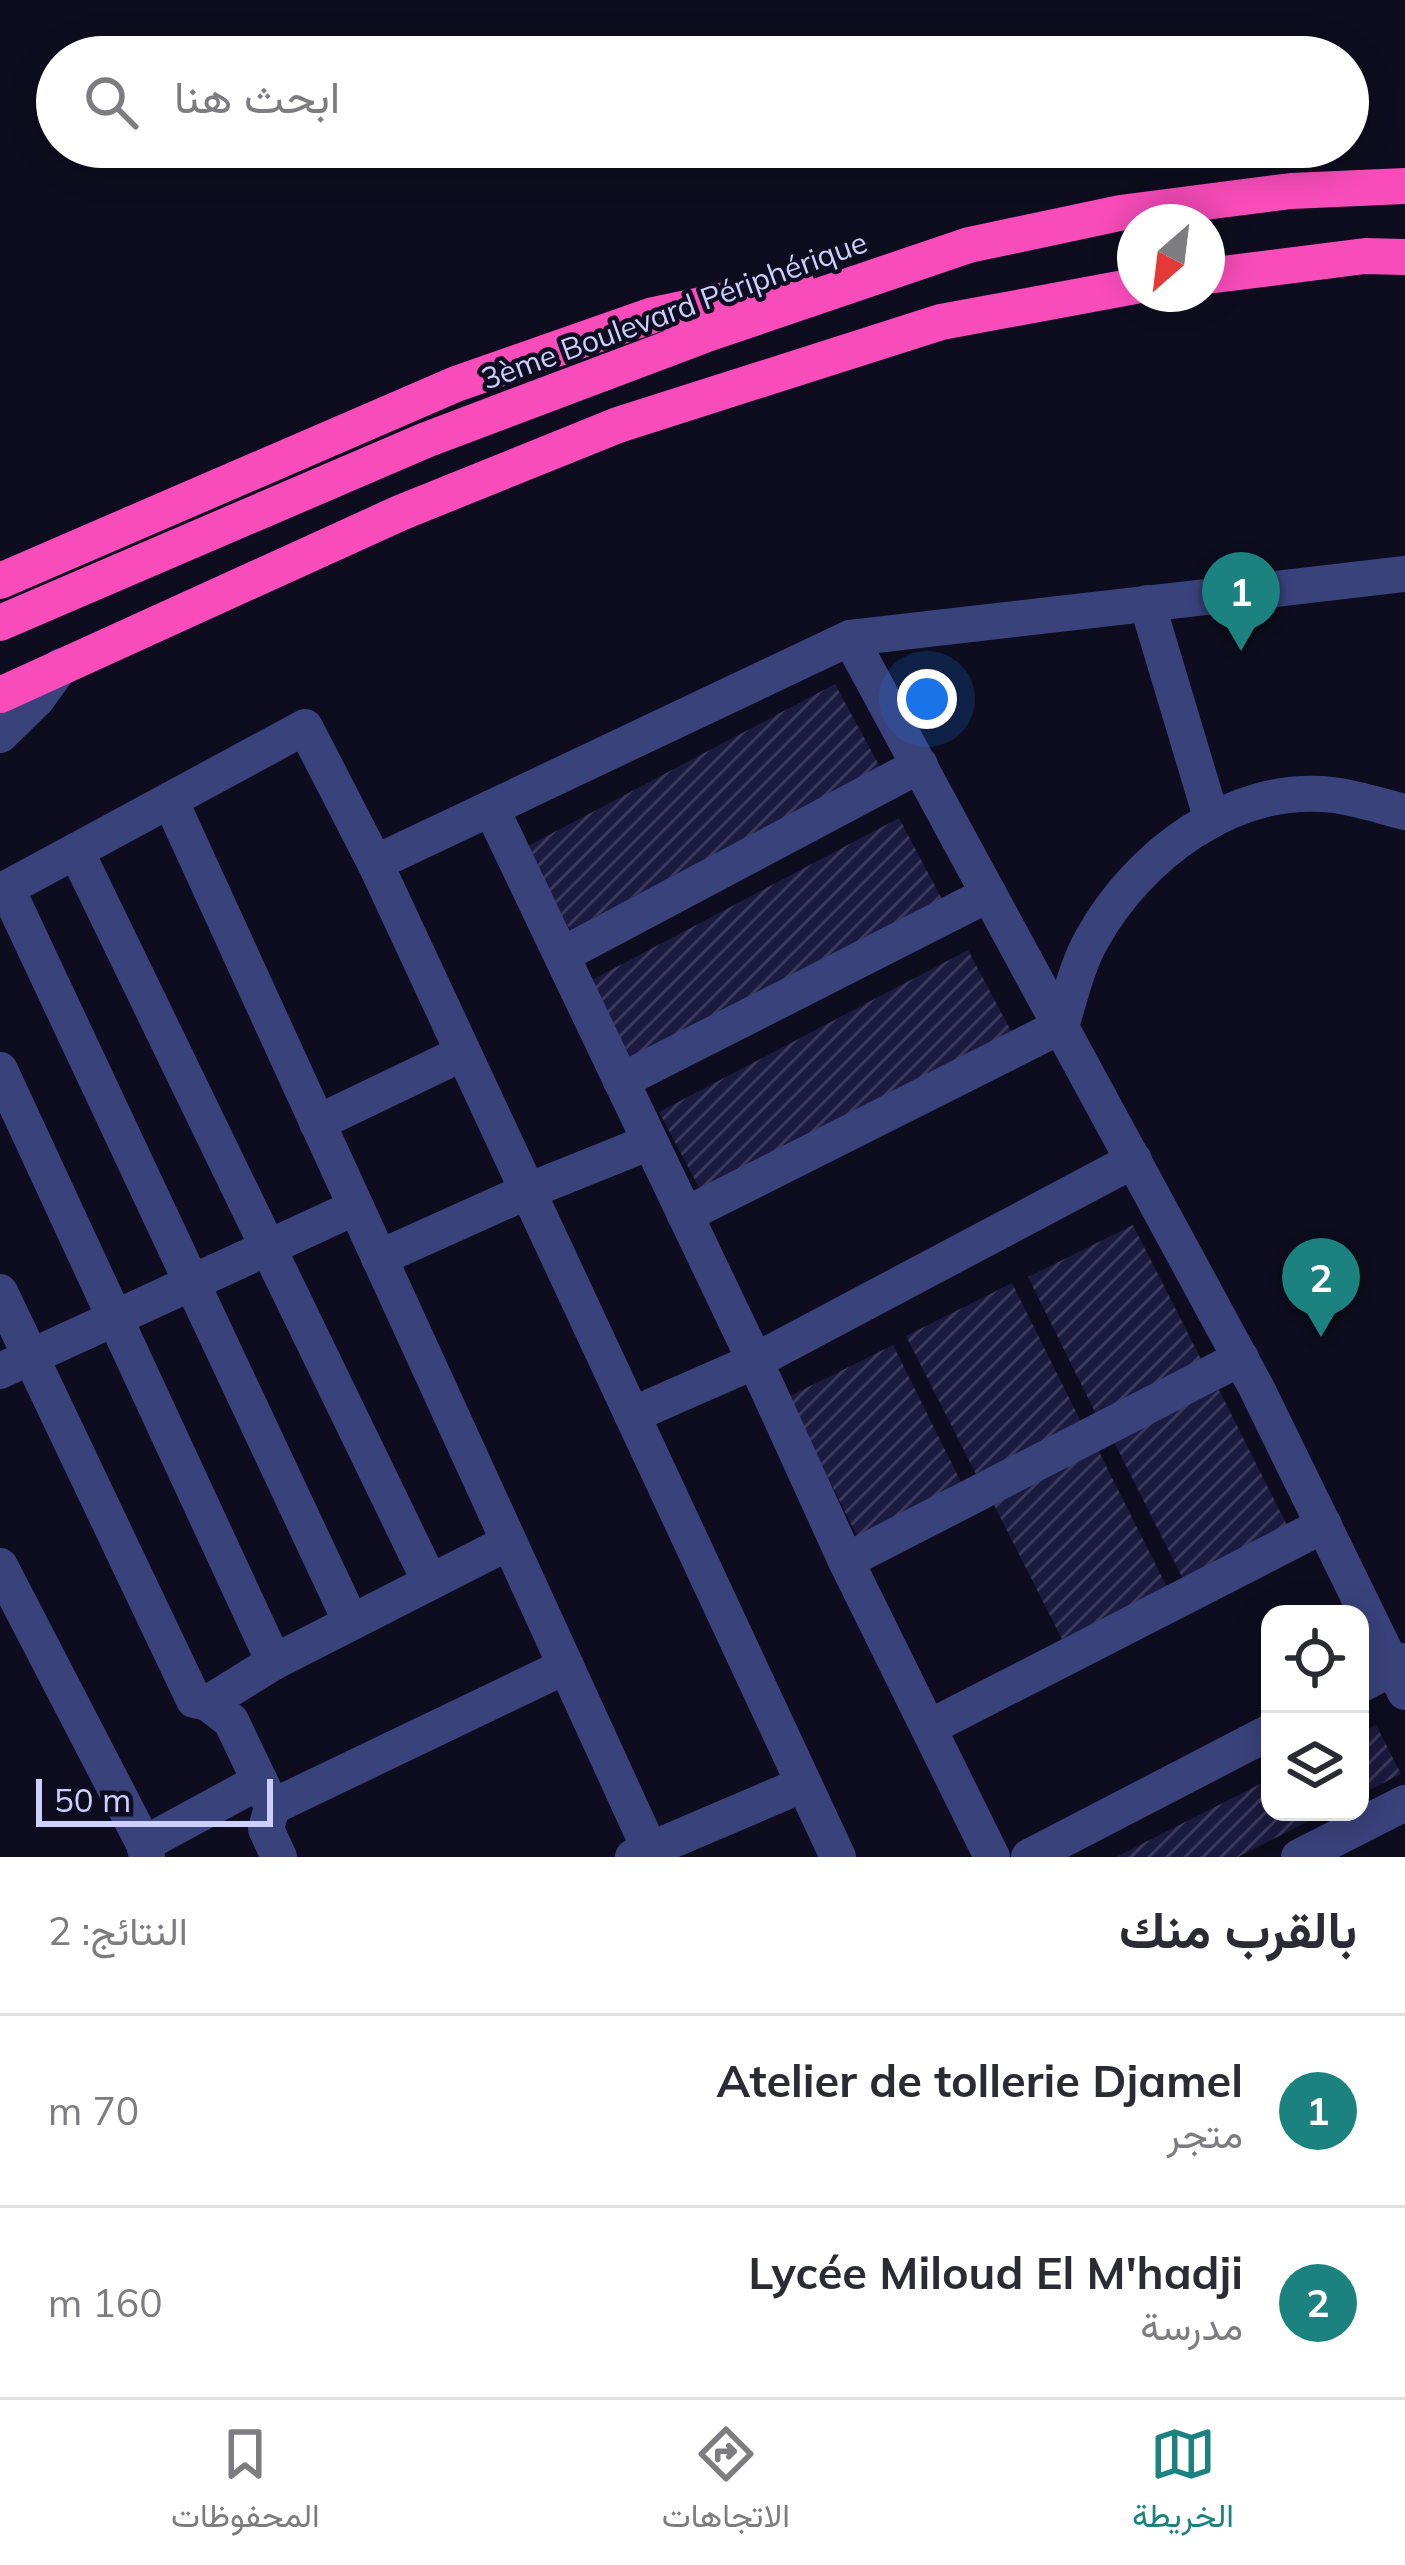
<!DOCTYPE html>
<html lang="ar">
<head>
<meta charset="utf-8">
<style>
  :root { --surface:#fff; --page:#f7f7f7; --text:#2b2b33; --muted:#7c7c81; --line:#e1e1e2; --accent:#1c8280 }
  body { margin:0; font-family:Mulish,Vazirmatn,sans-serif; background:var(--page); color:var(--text); direction:rtl }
  .controls { position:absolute; right:36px; bottom:36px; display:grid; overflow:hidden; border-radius:24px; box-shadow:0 6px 30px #0003 }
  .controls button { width:108px; height:108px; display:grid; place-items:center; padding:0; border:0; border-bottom:3px solid var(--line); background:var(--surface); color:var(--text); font:60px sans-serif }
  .compass { position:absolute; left:1117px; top:204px; width:108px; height:108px; border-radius:50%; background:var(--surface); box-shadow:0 6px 30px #0003; rotate:208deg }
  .scale { position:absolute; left:36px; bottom:30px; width:237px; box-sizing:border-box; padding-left:12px; border:6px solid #cdcffd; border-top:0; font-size:33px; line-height:42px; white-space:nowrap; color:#cdcffd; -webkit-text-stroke:9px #0d0d1f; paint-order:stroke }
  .you { position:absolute; left:927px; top:699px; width:42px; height:42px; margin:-30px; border:9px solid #fff; border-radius:50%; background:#1a73e8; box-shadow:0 0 0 18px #1a73e833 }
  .badge { display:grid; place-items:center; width:78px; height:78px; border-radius:50%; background:var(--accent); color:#fff; font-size:39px; font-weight:700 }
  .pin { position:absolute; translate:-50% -99px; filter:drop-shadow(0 3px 6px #0008) }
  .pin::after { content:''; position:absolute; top:63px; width:42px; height:36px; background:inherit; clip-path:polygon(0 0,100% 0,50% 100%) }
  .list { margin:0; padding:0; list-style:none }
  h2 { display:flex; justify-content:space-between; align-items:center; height:156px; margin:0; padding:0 48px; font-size:51px }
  h2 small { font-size:39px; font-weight:400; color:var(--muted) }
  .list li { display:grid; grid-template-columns:78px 1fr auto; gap:36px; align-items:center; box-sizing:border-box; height:192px; padding:0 48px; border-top:3px solid var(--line) }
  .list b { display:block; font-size:45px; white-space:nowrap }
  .list p { margin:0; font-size:39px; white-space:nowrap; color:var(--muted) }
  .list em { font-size:39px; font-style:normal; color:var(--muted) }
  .icon { flex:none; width:66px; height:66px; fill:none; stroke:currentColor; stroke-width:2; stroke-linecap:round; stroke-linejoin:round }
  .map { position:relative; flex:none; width:1405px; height:1857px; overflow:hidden; direction:ltr }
  .search { position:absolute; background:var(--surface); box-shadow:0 6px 30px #0003; left:36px; right:36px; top:36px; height:132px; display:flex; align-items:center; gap:30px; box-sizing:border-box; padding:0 42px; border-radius:66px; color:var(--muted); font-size:45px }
  .sheet { height:540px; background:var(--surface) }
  nav { display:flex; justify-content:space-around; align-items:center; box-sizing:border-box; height:168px; border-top:3px solid var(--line); background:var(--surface); font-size:33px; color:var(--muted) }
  nav a { display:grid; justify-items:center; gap:6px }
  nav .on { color:var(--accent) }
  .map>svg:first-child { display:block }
</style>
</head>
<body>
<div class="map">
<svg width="1405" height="1857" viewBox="0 0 1405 1857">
  <defs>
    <pattern id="building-hatch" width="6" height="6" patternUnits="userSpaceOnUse" patternTransform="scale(3)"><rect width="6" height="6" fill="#1b1a3f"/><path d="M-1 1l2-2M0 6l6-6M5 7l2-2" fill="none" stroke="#3b3a5c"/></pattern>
  </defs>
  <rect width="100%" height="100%" fill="#0d0d1f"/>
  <g fill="url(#building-hatch)">
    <path d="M835,684L880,767L570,930L526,847Z"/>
    <path d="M899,818L943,901L634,1064L590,981Z"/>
    <path d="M968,950L1012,1033L703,1195L659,1112Z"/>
    <path d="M1133,1225L1203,1363L1097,1416L1028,1277Z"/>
    <path d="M1012,1283L1081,1422L976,1474L906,1336Z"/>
    <path d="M893,1345L962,1484L857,1536L788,1397Z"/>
    <path d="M1219,1390L1289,1529L1184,1581L1114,1442Z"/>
    <path d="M1097,1448L1167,1587L1062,1639L992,1501Z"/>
    <path d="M1376,1725L1401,1774L1360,1795V1733Z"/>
    <path d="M1270,1779V1812H1326L1238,1857H1116Z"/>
  </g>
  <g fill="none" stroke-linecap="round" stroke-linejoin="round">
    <g stroke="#3a427c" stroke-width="36">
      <path d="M1147,603L1212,820"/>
      <path d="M850,638L1256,1387L1405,1692"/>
      <path d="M0,735L37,699L61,666"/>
      <path d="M170,800L650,1850"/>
      <path d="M491,808L755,1361L846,1561L992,1857"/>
      <path d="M76,851L430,1582"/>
      <path d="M375,863L850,638L1405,574"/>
      <path d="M7,889L351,1622"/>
      <path d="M0,892L305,727L375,863L838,1857"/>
      <path d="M562,955L920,765"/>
      <path d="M0,1070L274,1662"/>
      <path d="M621,1081L989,894"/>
      <path d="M317,1123L463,1053"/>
      <path d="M685,1215L1061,1026C1070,998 1077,965 1092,939C1138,856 1233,783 1333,795C1357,798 1381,806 1405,812"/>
      <path d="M379,1258L528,1191L650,1142"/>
      <path d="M0,1292L194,1700L208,1703L274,1662L509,1542"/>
      <path d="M0,1371L356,1207"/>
      <path d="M632,1415L755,1361L1134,1160"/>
      <path d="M846,1561L1241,1358"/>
      <path d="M0,1566L144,1844L147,1857"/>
      <path d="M1360,1685L1405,1661"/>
      <path d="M208,1703L231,1721L272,1807L266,1829L279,1857"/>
      <path d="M930,1727L1324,1525"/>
      <path d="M272,1807L566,1666"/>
      <path d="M144,1844L260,1781"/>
      <path d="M633,1857L804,1784"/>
      <path d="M1029,1857L1270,1732"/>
      <path d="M1299,1857L1405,1803"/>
    </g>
    <g stroke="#f84cba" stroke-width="36">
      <path d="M1207,276L1365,256L1405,257"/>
      <path d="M0,581L456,384L653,315L797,285"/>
      <path d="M0,623L426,440L710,333L969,245L1120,213L1291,191L1405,186"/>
      <path d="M0,695L400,513L618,425L941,322L1135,286"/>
    </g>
  </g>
  <g text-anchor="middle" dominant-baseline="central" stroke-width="9" stroke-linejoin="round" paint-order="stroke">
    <g font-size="30" fill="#cdcffd" stroke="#0d0d1f">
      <text transform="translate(674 310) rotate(-20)">3ème Boulevard Périphérique</text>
    </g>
  </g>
</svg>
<div class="controls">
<button><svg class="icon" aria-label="locate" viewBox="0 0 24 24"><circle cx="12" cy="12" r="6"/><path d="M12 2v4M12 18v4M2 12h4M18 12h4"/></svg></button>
<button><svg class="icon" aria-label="layers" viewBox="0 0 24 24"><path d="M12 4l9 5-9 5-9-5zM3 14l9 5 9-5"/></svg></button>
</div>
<svg class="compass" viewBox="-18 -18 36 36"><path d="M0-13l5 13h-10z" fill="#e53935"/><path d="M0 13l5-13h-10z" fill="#7c7c81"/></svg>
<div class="scale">50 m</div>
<div class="you"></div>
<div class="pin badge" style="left:1241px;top:651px">1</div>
<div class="pin badge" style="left:1321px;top:1337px">2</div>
<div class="search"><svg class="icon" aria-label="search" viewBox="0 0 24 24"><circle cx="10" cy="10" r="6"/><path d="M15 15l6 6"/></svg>ابحث هنا</div>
</div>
<section class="sheet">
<h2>بالقرب منك<small>النتائج: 2</small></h2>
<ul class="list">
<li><span class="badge">1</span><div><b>Atelier de tollerie Djamel</b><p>متجر</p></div><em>70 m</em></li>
<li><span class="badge">2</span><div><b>Lycée Miloud El M'hadji</b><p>مدرسة</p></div><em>160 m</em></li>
</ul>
</section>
<nav>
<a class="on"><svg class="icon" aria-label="map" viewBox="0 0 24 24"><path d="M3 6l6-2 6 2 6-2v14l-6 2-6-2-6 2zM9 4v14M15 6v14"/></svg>الخريطة</a>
<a><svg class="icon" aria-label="directions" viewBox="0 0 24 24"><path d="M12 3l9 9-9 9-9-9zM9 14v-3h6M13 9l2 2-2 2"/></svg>الاتجاهات</a>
<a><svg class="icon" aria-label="saved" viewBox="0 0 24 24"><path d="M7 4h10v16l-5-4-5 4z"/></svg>المحفوظات</a>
</nav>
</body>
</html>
